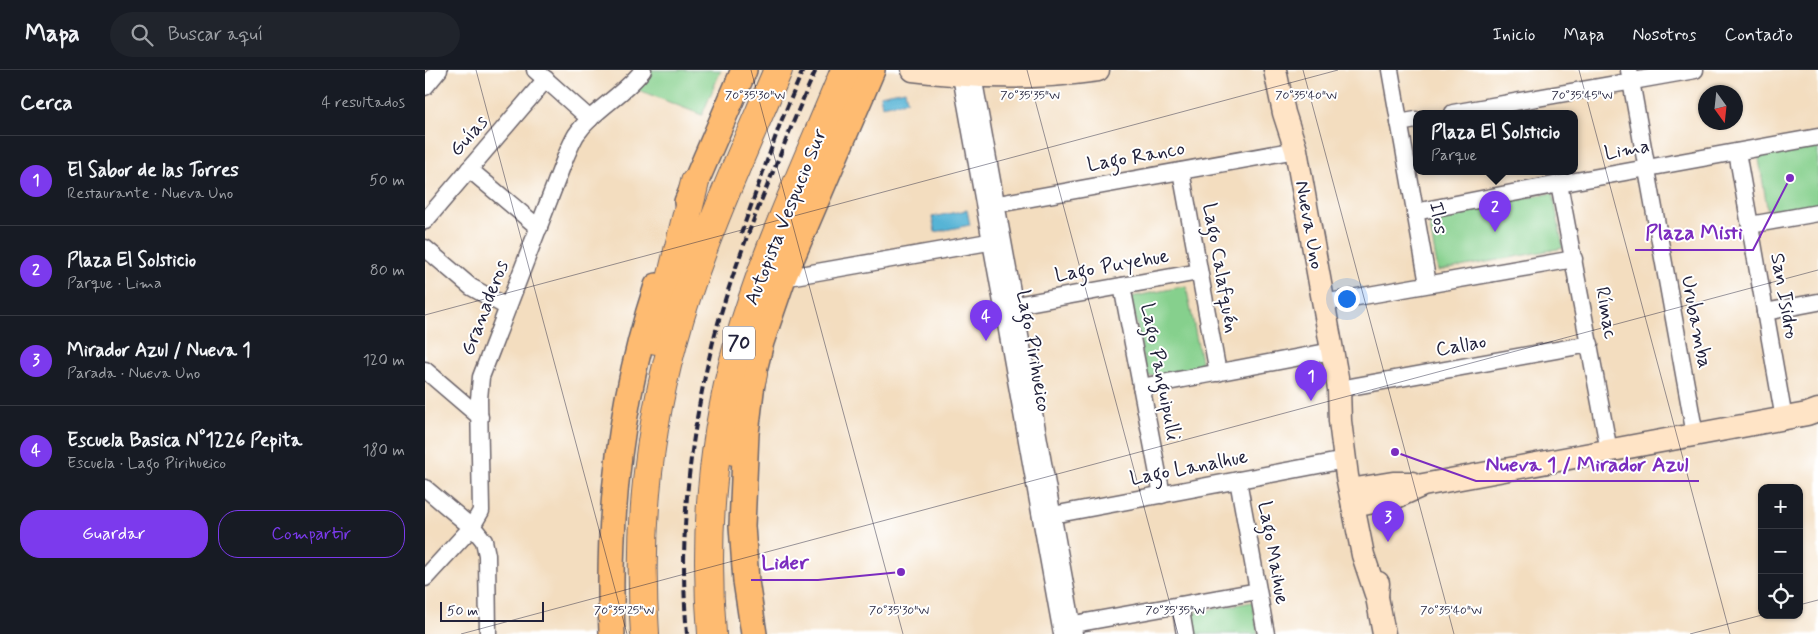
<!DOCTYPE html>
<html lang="es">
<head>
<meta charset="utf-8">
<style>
  :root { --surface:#171b24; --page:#20242c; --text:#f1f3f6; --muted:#9ea1a6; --line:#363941; --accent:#7c3aed }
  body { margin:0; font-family:Mynerve,sans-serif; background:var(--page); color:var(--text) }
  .controls { position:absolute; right:15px; bottom:15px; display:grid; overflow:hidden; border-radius:10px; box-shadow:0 1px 4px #0004 }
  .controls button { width:45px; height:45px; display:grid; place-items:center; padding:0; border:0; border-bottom:1px solid var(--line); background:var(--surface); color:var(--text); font:25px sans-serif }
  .compass { position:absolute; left:1273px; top:15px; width:45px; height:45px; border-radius:50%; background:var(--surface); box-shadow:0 1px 4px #0004; rotate:165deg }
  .scale { position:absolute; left:15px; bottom:12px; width:104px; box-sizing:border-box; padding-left:5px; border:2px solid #22223b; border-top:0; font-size:14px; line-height:18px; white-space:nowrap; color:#22223b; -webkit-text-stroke:4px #fff; paint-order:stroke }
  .you { position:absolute; left:921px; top:228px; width:18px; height:18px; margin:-12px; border:4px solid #fff; border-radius:50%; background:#1a73e8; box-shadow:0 0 0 8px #1a73e833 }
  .badge { display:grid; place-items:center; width:32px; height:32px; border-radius:50%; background:var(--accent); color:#fff; font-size:16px; font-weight:700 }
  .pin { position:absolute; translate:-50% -41px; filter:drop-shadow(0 1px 2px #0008) }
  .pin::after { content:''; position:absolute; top:26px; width:18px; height:15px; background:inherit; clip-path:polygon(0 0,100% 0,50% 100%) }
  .popup { position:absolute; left:988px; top:40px; width:165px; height:65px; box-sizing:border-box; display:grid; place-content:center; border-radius:10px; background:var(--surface); filter:drop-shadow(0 1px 4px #0005); font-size:16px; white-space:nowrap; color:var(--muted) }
  .popup b { font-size:19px; color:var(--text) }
  .popup::after { content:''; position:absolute; left:50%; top:100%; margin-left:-10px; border:10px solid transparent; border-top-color:var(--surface) }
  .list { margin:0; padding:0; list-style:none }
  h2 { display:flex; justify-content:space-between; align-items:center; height:65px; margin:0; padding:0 20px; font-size:21px }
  h2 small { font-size:16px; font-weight:400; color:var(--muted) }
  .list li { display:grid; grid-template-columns:32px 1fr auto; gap:15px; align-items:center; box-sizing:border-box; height:90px; padding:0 20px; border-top:1px solid var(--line) }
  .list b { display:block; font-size:19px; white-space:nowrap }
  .list p { margin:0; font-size:16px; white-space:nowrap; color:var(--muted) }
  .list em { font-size:16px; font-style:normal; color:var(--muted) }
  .actions { display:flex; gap:10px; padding:15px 20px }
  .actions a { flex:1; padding:11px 0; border:1px solid var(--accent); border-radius:20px; text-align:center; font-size:18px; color:var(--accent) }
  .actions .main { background:var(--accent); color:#fff }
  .icon { flex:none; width:28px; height:28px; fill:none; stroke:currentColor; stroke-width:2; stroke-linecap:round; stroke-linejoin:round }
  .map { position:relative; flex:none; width:1393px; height:564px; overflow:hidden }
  header { display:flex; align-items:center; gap:30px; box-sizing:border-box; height:70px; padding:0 25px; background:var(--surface); border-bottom:1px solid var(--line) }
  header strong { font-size:24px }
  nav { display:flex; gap:28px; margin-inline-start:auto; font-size:18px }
  .search { width:350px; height:45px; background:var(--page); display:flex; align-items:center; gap:12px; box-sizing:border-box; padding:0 18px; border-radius:28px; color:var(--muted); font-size:19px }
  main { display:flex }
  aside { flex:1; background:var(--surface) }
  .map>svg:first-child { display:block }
</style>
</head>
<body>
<header>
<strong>Mapa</strong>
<div class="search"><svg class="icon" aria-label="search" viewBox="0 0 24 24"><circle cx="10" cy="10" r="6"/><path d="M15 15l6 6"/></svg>Buscar aquí</div>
<nav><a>Inicio</a><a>Mapa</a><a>Nosotros</a><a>Contacto</a></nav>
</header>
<main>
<aside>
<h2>Cerca<small>4 resultados</small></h2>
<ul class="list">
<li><span class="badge">1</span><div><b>El Sabor de las Torres</b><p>Restaurante · Nueva Uno</p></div><em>50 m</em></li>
<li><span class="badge">2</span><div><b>Plaza El Solsticio</b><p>Parque · Lima</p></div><em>80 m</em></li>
<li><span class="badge">3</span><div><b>Mirador Azul / Nueva 1</b><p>Parada · Nueva Uno</p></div><em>120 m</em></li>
<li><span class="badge">4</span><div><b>Escuela Basica N°1226 Pepita</b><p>Escuela · Lago Pirihueico</p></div><em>180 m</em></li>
</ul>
<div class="actions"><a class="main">Guardar</a><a>Compartir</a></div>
</aside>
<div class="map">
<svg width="1393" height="564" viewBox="0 0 1393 564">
  <rect width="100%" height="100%" fill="#fff"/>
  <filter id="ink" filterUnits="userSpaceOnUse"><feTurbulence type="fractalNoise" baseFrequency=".02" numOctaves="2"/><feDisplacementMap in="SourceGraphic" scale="10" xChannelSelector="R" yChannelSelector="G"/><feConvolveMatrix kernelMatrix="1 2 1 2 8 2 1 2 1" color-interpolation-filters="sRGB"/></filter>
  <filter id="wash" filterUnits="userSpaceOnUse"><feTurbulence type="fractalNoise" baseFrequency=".0096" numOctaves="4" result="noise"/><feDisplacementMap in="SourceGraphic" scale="20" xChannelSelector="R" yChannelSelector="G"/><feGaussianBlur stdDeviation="1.12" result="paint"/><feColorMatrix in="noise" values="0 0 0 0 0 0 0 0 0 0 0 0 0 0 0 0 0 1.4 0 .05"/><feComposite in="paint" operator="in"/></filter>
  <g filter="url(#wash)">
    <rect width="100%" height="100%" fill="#f3ddbf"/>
    <g fill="#86d08d" stroke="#547964">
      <path d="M225,0H296L277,45L211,19V18Z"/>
      <path d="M1393,72V134L1343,143L1333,83Z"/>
      <path d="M1128,123L1138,178L1013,201L1003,146Z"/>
      <path d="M761,216L777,296L722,307L706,227Z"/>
      <path d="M827,532L833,564H770L766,543Z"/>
    </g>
    <g fill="#57b4d5" stroke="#3c6b88">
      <path d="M480,20L482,31L457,36L455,25Z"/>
      <path d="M542,140L545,155L510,162L507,147Z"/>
    </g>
  </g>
  <g filter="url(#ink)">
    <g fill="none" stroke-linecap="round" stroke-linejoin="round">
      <g stroke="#6b6369" stroke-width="19">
        <g id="street">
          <path d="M110,0L165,49"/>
          <path d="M965,0L1003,214"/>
          <path d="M1204,0L1270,365"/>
          <path d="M536,6L637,564"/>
          <path d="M548,6L649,564"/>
          <path d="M0,17L14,0"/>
          <path d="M1028,43L1270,0"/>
          <path d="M974,53L991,50"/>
          <path d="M1312,82L1359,349"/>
          <path d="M44,99L114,158"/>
          <path d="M756,101L793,303"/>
          <path d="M1134,114L1184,381"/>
          <path d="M562,136L871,80"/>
          <path d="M990,142L1134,114L1393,67"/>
          <path d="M0,151L121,9"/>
          <path d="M1325,155L1393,143"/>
          <path d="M0,178L46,217L82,237"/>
          <path d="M358,208L575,170"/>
          <path d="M697,216L737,425"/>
          <path d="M898,233L1149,189"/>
          <path d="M580,237L774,202"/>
          <path d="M1340,242L1393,232"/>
          <path d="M0,300L55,347"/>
          <path d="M716,317L907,281"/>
          <path d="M914,319L1165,274"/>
          <path d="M813,410L841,564"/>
          <path d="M0,418L51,461L59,471L62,485L63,564"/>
          <path d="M617,447L920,390"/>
          <path d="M0,508L46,458L56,441L54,329L56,307L141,86C144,79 147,72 151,65C169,39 199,25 218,0"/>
          <path d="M755,535L760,564"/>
          <path d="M638,556L833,521"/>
        </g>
      </g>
      <g stroke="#6b6369" stroke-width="25">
        <g id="secondary">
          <path d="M488,0C553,8 609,9 673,0"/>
          <path d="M850,0L859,43L871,80L914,319L915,351L922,406L938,485L952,527"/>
          <path d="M925,420L968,413H987"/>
          <path d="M928,436L969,428L998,415L1382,344L1393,340"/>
          <path d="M953,513L952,527L959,564"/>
        </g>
      </g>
      <g stroke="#6b6369" stroke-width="28">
        <g id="primary">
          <path d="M262,132L319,0"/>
          <path d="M187,564C182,447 195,328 232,216"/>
          <path d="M329,564L321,511L317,456L321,363L328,304L336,272L358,208L447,0"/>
        </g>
      </g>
      <g stroke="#6b6369" stroke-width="30">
        <g id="highway">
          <path d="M231,270L270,112"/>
          <path d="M309,381L328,304"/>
          <path d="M220,564C213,466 222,367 248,272C273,178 315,89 353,0"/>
          <path d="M287,564C279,467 287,369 313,275C340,181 383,90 420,0"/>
        </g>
      </g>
      <use href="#street" stroke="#fff" stroke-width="16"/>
      <use href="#secondary" stroke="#ffe4c6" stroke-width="22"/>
      <use href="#primary" stroke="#febb71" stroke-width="25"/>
      <use href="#highway" stroke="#febb71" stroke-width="28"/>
      <g stroke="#22223b" stroke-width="4" stroke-dasharray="8 4" stroke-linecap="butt">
        <path d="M316,164L355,54L378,0"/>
        <path d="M262,564C253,464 265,361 290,264C306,205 329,147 353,90C365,60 377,30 391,0"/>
      </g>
    </g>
  </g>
  <path fill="none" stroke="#22223b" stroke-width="1" stroke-opacity="0.45" d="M51,0L202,564M326,0L478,564M602,0L753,564M878,0L1029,564M1154,0L1305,564M0,245L913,0M1374,535L1393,530M36,564L1393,200M1265,564L1337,545"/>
  <g text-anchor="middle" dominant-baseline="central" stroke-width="4" stroke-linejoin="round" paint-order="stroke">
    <rect fill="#fff" stroke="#646476" stroke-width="1" x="298" y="256.5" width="32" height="33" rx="4"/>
    <g font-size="19" font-weight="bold" fill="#22223b">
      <text x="314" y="273">70</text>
    </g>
    <g font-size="20" fill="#22223b" stroke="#fff">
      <text transform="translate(44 66) rotate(-49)">Guías</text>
      <text transform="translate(1202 80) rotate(-10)">Lima</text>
      <text transform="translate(711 87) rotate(-10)">Lago Ranco</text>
      <text transform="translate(361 147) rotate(-68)">Autopista Vespucio Sur</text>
      <text transform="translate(1013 148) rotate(80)">Ilos</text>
      <text transform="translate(884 155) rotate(80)">Nueva Uno</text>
      <text transform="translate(687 196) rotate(-10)">Lago Puyehue</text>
      <text transform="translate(795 198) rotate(80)">Lago Calafquén</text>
      <text transform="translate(1359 226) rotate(80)">San Isidro</text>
      <text transform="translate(60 238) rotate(-69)">Granaderos</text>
      <text transform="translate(1181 243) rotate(80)">Rímac</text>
      <text transform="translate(1271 252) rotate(79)">Urubamba</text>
      <text transform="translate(1036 276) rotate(-10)">Callao</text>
      <text transform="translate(608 281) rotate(80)">Lago Pirihueico</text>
      <text transform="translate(735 302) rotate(79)">Lago Panguipulli</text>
      <text transform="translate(764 398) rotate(-11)">Lago Lanalhue</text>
      <text transform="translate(848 483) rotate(80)">Lago Maihue</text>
    </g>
  </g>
  <g font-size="12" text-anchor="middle" fill="#22223b" stroke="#fff" stroke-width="4" stroke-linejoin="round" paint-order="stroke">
    <text x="330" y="29">70°35'30"W</text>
    <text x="605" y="29">70°35'35"W</text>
    <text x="881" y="29">70°35'40"W</text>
    <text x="1157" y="29">70°35'45"W</text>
    <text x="199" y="544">70°35'25"W</text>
    <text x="474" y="544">70°35'30"W</text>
    <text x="750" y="544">70°35'35"W</text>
    <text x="1026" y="544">70°35'40"W</text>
  </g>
  <path fill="none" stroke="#7b2cbf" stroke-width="2" d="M1365 108L1328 180H1210M970 382L1051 411H1274M476 502L393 510H326"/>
  <g fill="#7b2cbf" stroke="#fff" stroke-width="2">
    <circle cx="1365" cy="108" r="5"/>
    <circle cx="970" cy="382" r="5"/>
    <circle cx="476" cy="502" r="5"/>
  </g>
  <g font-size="21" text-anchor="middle" font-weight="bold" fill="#7b2cbf" stroke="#fff" stroke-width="4" stroke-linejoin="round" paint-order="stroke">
    <text x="1269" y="169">Plaza Misti</text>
    <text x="1162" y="401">Nueva 1 / Mirador Azul</text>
    <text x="360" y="499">Lider</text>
  </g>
</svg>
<div class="controls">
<button>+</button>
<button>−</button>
<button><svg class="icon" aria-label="locate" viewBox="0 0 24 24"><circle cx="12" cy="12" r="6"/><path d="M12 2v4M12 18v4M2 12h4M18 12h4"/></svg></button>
</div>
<svg class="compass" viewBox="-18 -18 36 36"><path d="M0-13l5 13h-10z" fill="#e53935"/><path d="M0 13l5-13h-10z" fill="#9ea1a6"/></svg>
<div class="scale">50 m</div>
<div class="you"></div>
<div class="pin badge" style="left:886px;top:331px">1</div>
<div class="pin badge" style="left:1070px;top:162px">2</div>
<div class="popup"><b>Plaza El Solsticio</b>Parque</div>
<div class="pin badge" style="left:963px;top:472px">3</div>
<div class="pin badge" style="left:561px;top:271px">4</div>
</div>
</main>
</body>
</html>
